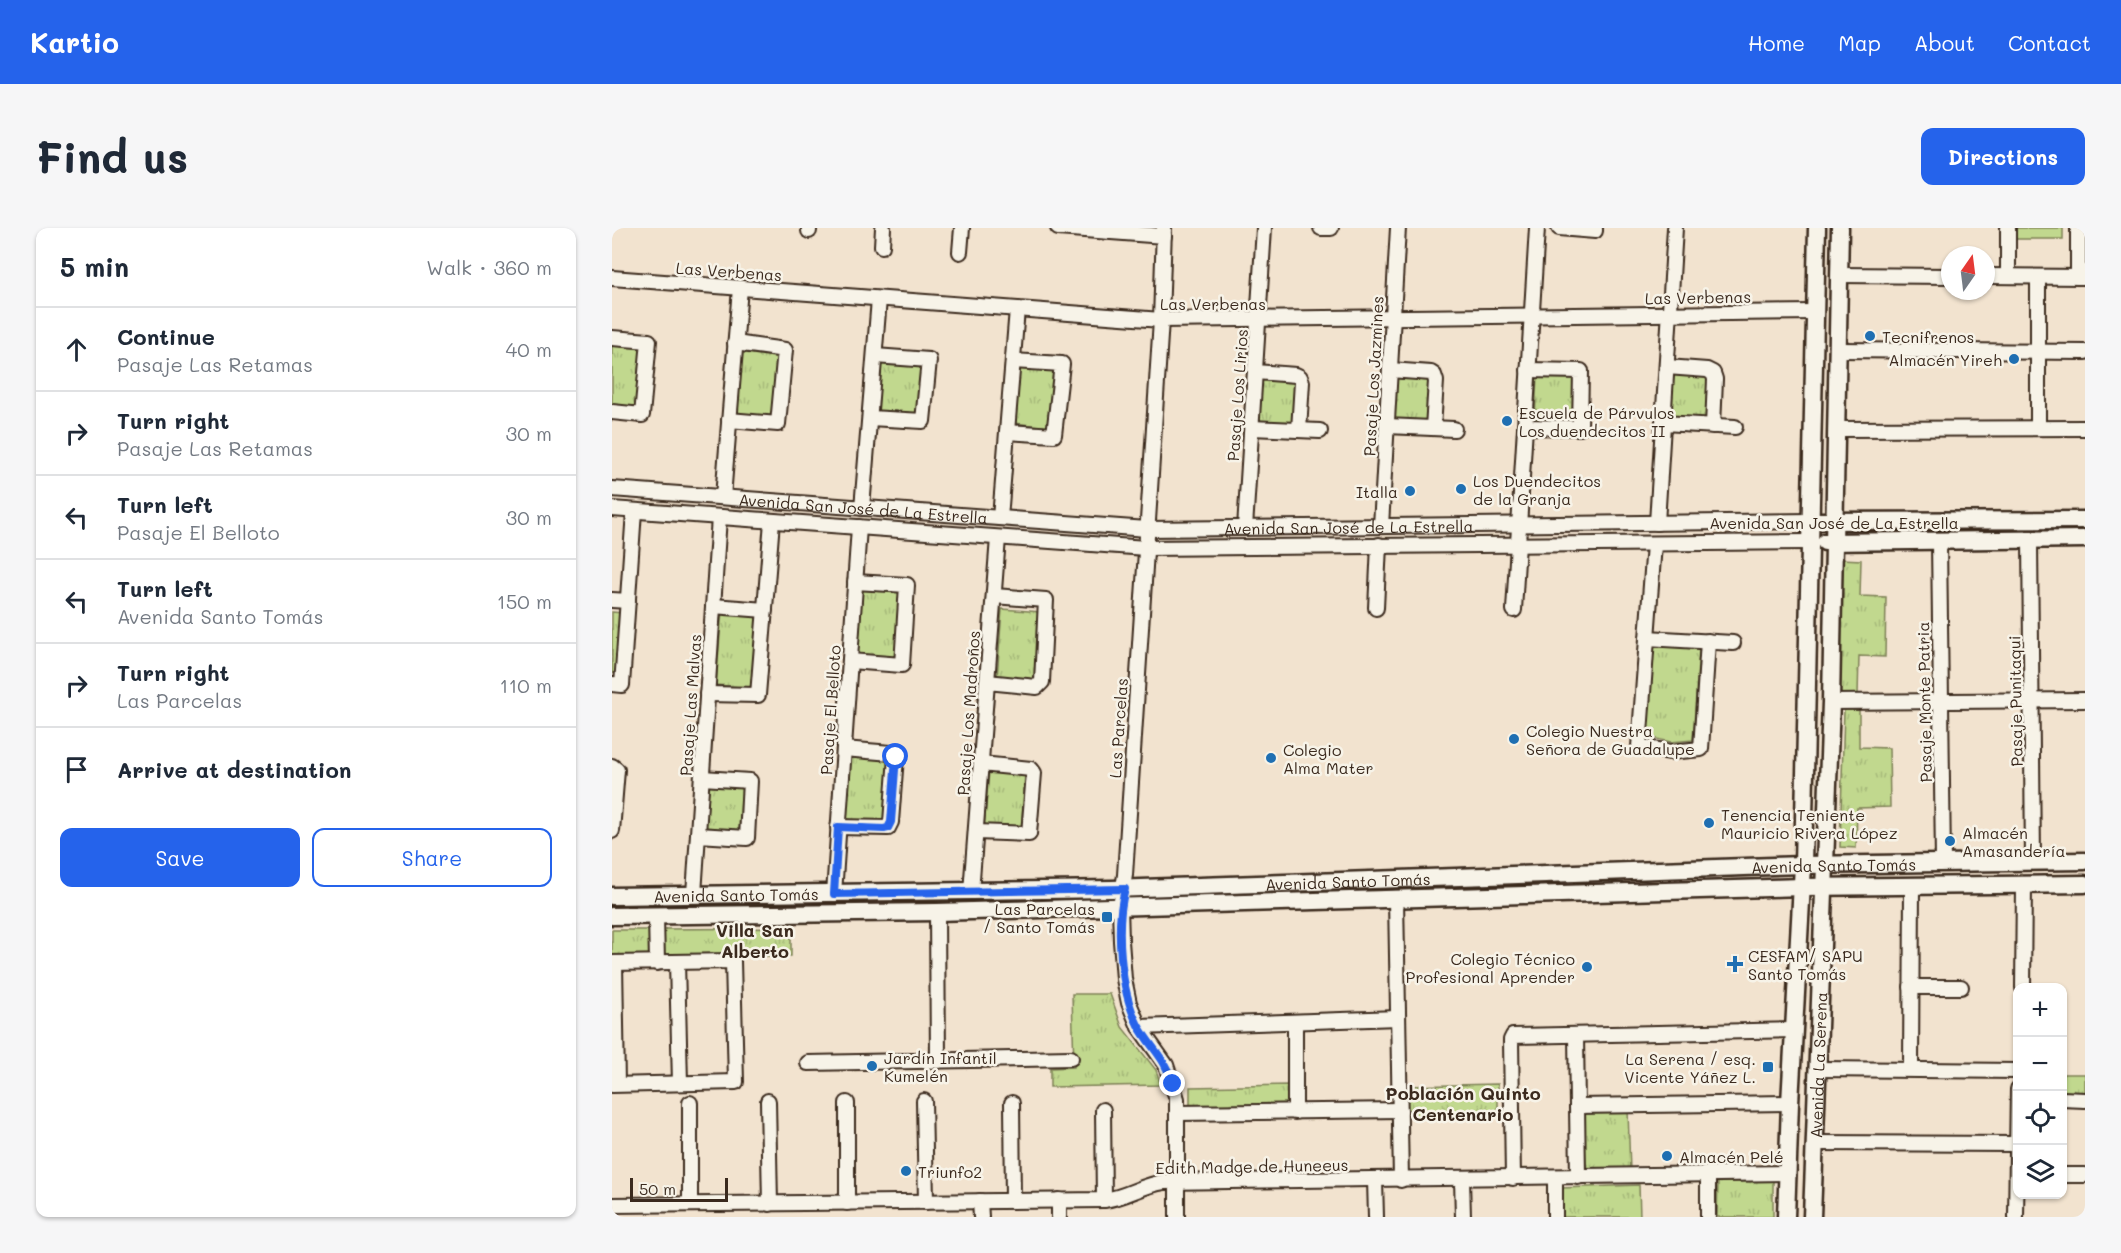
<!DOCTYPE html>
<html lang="en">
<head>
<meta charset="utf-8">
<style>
  :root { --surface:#fff; --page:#f6f6f7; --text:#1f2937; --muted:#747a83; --line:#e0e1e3; --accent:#2563eb }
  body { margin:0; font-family:Mali,sans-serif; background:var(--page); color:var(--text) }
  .controls { position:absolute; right:18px; bottom:18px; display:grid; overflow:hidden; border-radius:12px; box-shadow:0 2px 4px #0004 }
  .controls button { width:54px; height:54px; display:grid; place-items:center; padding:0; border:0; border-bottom:2px solid var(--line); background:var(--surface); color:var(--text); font:30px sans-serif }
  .compass { position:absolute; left:1329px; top:18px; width:54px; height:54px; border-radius:50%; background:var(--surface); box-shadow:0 2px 4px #0004; rotate:14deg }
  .scale { position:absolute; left:18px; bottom:15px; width:98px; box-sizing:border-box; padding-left:6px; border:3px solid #3b2a1e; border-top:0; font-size:16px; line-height:21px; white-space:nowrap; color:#3b2a1e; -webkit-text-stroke:4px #f7f3e8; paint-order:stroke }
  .stop { position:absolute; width:18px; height:18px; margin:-14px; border:4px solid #2563eb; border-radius:50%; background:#fff }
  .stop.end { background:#2563eb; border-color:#fff; box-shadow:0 2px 6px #0008 }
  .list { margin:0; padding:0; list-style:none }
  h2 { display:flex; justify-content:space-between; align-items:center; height:78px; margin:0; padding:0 24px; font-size:26px }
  h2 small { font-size:20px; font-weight:400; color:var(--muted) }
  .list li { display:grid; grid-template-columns:39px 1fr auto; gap:18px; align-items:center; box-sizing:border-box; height:84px; padding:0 24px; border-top:2px solid var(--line) }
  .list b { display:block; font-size:22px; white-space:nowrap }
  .list p { margin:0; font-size:20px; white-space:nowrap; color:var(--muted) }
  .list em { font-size:20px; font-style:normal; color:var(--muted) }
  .actions { display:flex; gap:12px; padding:18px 24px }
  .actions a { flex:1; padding:14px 0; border:2px solid var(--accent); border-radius:12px; text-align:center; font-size:21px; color:var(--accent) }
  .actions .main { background:var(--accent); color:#fff }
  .icon { flex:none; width:33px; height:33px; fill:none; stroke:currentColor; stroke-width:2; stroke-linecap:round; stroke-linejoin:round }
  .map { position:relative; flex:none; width:1473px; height:989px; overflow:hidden; border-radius:12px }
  header { display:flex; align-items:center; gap:36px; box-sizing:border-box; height:84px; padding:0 30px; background:var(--accent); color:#fff }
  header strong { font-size:28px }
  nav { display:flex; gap:33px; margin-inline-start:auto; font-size:21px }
  .intro { display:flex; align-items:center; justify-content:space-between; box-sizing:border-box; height:144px; padding:0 36px }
  h1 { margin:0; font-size:42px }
  .button { padding:15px 27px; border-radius:12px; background:var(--accent); color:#fff; font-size:21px; font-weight:700 }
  main { display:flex; gap:36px; padding:0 36px }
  aside { flex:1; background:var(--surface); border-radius:12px; box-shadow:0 2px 4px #0004 }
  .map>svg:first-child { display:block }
</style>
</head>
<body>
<header>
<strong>Kartio</strong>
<nav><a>Home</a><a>Map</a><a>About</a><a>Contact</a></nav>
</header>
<div class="intro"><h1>Find us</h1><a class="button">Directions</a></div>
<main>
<aside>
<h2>5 min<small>Walk · 360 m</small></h2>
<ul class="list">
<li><svg class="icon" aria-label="ahead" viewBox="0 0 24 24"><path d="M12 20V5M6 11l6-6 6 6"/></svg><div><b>Continue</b><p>Pasaje Las Retamas</p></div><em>40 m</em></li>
<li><svg class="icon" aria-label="right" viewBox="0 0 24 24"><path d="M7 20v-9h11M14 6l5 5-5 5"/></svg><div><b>Turn right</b><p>Pasaje Las Retamas</p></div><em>30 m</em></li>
<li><svg class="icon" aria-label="left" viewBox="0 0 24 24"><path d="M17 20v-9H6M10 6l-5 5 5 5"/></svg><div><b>Turn left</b><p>Pasaje El Belloto</p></div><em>30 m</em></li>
<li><svg class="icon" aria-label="left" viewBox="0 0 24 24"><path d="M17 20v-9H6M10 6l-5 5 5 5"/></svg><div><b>Turn left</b><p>Avenida Santo Tomás</p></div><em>150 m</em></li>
<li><svg class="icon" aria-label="right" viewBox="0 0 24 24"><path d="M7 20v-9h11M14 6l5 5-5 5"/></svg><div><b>Turn right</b><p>Las Parcelas</p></div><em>110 m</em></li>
<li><svg class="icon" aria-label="arrive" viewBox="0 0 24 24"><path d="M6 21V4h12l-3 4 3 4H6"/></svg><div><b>Arrive at destination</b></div></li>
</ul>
<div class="actions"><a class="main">Save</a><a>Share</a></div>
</aside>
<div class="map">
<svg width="1473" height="989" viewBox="0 0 1473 989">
  <defs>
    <pattern id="grass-tufts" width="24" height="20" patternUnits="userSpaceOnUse" patternTransform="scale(1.5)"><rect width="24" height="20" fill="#c1d88e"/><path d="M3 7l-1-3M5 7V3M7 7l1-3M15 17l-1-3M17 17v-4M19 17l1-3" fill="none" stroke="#a7ba7a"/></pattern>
  </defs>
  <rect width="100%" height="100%" fill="#f2e3cf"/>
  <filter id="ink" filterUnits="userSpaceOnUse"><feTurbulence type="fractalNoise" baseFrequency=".0167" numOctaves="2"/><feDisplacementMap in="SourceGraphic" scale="12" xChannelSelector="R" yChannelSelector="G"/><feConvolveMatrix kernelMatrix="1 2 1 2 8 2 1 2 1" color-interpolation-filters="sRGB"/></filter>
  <g filter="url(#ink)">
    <g fill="url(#grass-tufts)" stroke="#7e8156" stroke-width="1.5">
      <path d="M0,116L32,119L27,181L0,179Z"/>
      <path d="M124,120L167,123L162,189L119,186Z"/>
      <path d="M267,132L311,135L307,189L262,185Z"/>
      <path d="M444,138L443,192L436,199L402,195V140Z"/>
      <path d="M925,145L956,146L961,151V186L956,194L923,193Z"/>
      <path d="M1059,146H1097L1098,190L1094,194L1057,190Z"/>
      <path d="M785,147L818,148L815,196L783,194L778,189L781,150Z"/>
      <path d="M652,148L683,150L686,190L679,197L649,196L644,192L648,153Z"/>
      <path d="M1229,331L1249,332L1248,368L1274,369L1273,429L1247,428L1246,467L1227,466Z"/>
      <path d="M245,360L288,363L283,431L240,427Z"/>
      <path d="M390,381L429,384L424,452L385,450Z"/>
      <path d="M110,382L146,385L140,460L104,457Z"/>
      <path d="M0,384L11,385L6,445H0Z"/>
      <path d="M1040,417L1087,420L1081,512L1059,514L1035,509Z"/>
      <path d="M1232,482H1247V519L1277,520L1278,579L1245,580L1244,620L1228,619Z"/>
      <path d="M234,528L280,531L275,594L229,591Z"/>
      <path d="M377,543L413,546L409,603L372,600Z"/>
      <path d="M97,554L130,556L127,602L94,600Z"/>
      <path d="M179,700V728L51,729V701Z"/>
      <rect x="0" y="702" width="38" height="28"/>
      <path d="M460,766H498L510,799L544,842L549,857L438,859V840L462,839Z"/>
      <path d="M1450,846H1473V868L1451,867Z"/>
      <path d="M886,856V886L794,888V858Z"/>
      <path d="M677,857V880L578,882V859Z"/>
      <path d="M1016,882L1018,944L974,945L972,883Z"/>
      <path d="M1161,953V989H1105L1106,954Z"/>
      <path d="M1027,957L1028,989H951L950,960Z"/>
    </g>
    <rect fill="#c1d88e" stroke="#7e8156" stroke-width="1.5" x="1402" y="0" width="49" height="11"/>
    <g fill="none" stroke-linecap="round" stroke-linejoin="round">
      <g stroke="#3b2a1e" stroke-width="18">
        <g id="minor">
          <path d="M446,0L552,8"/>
          <path d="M552,0L549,92L513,647L508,678L509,713L512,751L517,775L527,799L554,837L565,871V989"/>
          <path d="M709,0H719"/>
          <path d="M947,0L983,3V0"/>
          <path d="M1466,0V49"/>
          <path d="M197,3V0"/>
          <path d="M270,18L271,0"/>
          <path d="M348,24L350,0"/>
          <path d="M1227,47L1338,48"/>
          <path d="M1374,48L1473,49"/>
          <path d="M1396,48V0"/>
          <path d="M0,50L549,92L1203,84"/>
          <path d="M0,110L37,113L30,187L0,184"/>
          <path d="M1226,122L1473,124"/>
          <path d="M1055,139L1095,142L1101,145L1103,151L1101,198"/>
          <path d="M778,142L819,145L822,147L824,153L821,200"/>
          <path d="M643,144L684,147L688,149L690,154L687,202"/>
          <path d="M258,190L311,193L317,132L263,128"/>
          <path d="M117,192L166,196L173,122L123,115"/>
          <path d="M1051,195L1123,199"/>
          <path d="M775,198L842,201"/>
          <path d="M913,199L968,200L969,143L916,142"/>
          <path d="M640,200L708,203"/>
          <path d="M1426,200V49"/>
          <path d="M1225,201L1473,200"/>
          <path d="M395,204L442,207L450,136L401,133"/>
          <path id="s1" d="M0,261L535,301L1199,293"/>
          <path d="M111,269L128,60"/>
          <path d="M250,280L267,71"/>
          <path d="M0,281L534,320L1199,314"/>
          <path d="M388,290L405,81"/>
          <path d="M1045,295L1063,0"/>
          <path d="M769,298L786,0"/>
          <path d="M633,300L652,0"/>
          <path d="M1418,312L1421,633"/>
          <path d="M1327,313L1331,634"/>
          <path d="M1042,316L1027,519L1059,524L1089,521L1096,413"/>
          <path d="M0,372L16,373"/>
          <path d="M101,378L153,382"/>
          <path d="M764,380L767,317"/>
          <path d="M902,382L925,0"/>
          <path d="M1035,410L1121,415"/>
          <path d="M238,433L290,437L295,357L243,354"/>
          <path d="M375,454L425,459L430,454L434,372L382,368"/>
          <path d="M0,456L10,457L22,283"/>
          <path d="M95,466L146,467L160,293"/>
          <path d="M1219,474L1473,472"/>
          <path d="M0,538L5,542L0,603"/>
          <path d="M226,599L276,600L279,594L284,529L279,525L232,521"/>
          <path d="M364,604L417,606L422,545L419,541L369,536"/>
          <path d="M86,607L135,610L138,553L90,550"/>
          <path d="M359,664L386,310"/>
          <path d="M82,666L107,289"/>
          <path d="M222,666L247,299"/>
          <path d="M784,671L789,952"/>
          <path d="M325,684L326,833"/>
          <path d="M44,688L45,735"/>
          <path d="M65,734L68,855"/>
          <path d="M0,735L121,733L124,854L0,857"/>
          <path d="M3,735L5,856"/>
          <path d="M1299,759H1349"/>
          <path d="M1411,760L1412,657"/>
          <path d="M527,799L786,790"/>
          <path d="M964,807L966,949"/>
          <path d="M196,835L459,830"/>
          <path d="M1207,841L1406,843"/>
          <path d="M1299,841L1300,658"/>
          <path d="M1450,871L1473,872"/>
          <path d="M156,873L158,976"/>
          <path d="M312,873L314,974"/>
          <path d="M78,875V976"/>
          <path d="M235,875V975"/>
          <path d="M400,875L401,973"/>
          <path d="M965,878L1178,875"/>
          <path d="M491,882L492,972"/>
          <path d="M683,884V794"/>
          <path d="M565,885L788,882"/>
          <path d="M1203,915L1404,916"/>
          <path d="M1450,947H1473"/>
          <path d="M943,949V989"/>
          <path d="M901,950L899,812L901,808L1181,802"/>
          <path d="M850,951L851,989"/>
          <path d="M763,952L764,989"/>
          <path d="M447,972V989"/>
          <path d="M368,973L369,989"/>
          <path d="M0,977L492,972C513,970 530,957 552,954L1176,945"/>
          <path d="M1096,989V946"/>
          <path d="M1404,989L1406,861"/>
        </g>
      </g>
      <g stroke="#3b2a1e" stroke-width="21">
        <g id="major">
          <path d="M1199,293L1473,292"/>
          <path d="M1213,314L1473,311"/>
          <path id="s2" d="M0,668L500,661L1191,637L1473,633"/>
          <path d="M0,688L325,684L1190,659L1473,656"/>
          <path d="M1174,989L1178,875L1191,637L1205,0"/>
          <path id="s3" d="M1200,989L1219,474L1228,0"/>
        </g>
      </g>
      <use href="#minor" stroke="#f7f3e8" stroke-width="14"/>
      <use href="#major" stroke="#f7f3e8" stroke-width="16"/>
    </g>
  </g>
  <g fill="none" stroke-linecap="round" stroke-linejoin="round" filter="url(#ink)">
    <path stroke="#2563eb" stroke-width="8" d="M284,529L279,594L276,600L272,601L226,599L222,666L513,661C503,698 508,762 526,797C538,819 553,829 561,856"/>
  </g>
  <g fill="#1f6fb2" stroke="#f7f3e8" stroke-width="2">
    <circle cx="1258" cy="108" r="6"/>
    <circle cx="1402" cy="131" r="6"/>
    <circle cx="895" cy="193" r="6"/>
    <circle cx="849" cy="261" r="6"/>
    <circle cx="798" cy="263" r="6"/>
    <circle cx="902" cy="511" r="6"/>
    <circle cx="659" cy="530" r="6"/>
    <circle cx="1097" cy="595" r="6"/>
    <circle cx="1338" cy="613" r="6"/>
    <rect x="489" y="683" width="12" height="12" rx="3"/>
    <path d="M1120 727h6v6h6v6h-6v6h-6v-6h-6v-6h6z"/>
    <circle cx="975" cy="739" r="6"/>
    <circle cx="260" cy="838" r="6"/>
    <rect x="1150" y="833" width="12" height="12" rx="3"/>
    <circle cx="1055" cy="928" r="6"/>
    <circle cx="294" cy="943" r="6"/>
  </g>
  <g text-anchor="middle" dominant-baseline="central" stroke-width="5" stroke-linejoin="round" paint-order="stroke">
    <g font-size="16" fill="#3b2a1e" stroke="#f7f3e8">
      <text transform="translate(117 43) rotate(4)">Las Verbenas</text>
      <text transform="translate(1086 69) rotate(-1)">Las Verbenas</text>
      <text x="601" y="75">Las Verbenas</text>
      <text transform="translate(761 148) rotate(-87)">Pasaje Los Jazmines</text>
      <text transform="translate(625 167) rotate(-86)">Pasaje Los Lirios</text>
      <text stroke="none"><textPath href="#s1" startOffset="252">Avenida San José de La Estrella</textPath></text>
      <text x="1222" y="294">Avenida San José de La Estrella</text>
      <text stroke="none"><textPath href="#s1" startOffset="738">Avenida San José de La Estrella</textPath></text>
      <text transform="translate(1403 473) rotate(-91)">Pasaje Punitaqui</text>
      <text transform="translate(1312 474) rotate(-91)">Pasaje Monte Patria</text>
      <text transform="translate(78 477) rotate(-86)">Pasaje Las Malvas</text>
      <text transform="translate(218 482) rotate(-86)">Pasaje El Belloto</text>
      <text transform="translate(356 485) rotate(-86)">Pasaje Los Madroños</text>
      <text transform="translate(506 500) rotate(-86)">Las Parcelas</text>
      <text stroke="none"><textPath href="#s2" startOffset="1222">Avenida Santo Tomás</textPath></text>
      <text stroke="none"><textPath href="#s2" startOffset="736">Avenida Santo Tomás</textPath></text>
      <text stroke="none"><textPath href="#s2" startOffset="124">Avenida Santo Tomás</textPath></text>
      <text stroke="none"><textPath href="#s3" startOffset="152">Avenida La Serena</textPath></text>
      <text transform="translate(640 938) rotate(-1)">Edith Madge de Huneeus</text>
    </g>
    <g font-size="16" fill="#3b2a1e" stroke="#f7f3e8" text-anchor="start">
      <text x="1270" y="108">Tecnifrenos</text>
      <text x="1390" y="131" text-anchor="end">Almacén Yireh</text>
      <text x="907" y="184">Escuela de Párvulos<tspan x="907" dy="18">Los duendecitos II</tspan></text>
      <text x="861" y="252">Los Duendecitos<tspan x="861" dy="18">de la Granja</tspan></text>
      <text x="786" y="263" text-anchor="end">Italla</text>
      <text x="914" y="502">Colegio Nuestra<tspan x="914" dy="18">Señora de Guadalupe</tspan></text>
      <text x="671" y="521">Colegio<tspan x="671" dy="18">Alma Mater</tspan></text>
      <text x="1109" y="586">Tenencia Teniente<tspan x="1109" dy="18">Mauricio Rivera López</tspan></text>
      <text x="1350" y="604">Almacén<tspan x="1350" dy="18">Amasandería</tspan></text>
      <text x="483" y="680" text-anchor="end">Las Parcelas<tspan x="483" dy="18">/ Santo Tomás</tspan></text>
      <text x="1136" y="727">CESFAM/ SAPU<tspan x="1136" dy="18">Santo Tomás</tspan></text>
      <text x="963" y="730" text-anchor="end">Colegio Técnico<tspan x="963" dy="18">Profesional Aprender</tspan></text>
      <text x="272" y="829">Jardín Infantil<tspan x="272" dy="18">Kumelén</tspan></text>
      <text x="1144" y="830" text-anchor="end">La Serena / esq.<tspan x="1144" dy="18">Vicente Yáñez L.</tspan></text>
      <text x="1067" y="928">Almacén Pelé</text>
      <text x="306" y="943">Triunfo2</text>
    </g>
    <g font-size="18" font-weight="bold" fill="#3b2a1e" stroke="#f7f3e8">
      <text x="143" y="702">Villa San<tspan x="143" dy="21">Alberto</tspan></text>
      <text x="851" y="865">Población Quinto<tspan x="851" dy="21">Centenario</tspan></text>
    </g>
  </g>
</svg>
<div class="controls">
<button>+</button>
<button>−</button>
<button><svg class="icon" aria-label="locate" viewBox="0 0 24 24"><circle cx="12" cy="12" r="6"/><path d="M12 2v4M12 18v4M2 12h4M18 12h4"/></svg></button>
<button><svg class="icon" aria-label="layers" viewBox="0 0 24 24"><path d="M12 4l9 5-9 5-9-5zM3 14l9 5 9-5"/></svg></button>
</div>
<svg class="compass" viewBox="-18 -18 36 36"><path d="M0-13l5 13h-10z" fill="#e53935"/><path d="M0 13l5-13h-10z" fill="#747a83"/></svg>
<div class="scale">50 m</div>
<div class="stop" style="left:284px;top:529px"></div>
<div class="stop end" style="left:561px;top:856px"></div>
</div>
</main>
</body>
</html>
